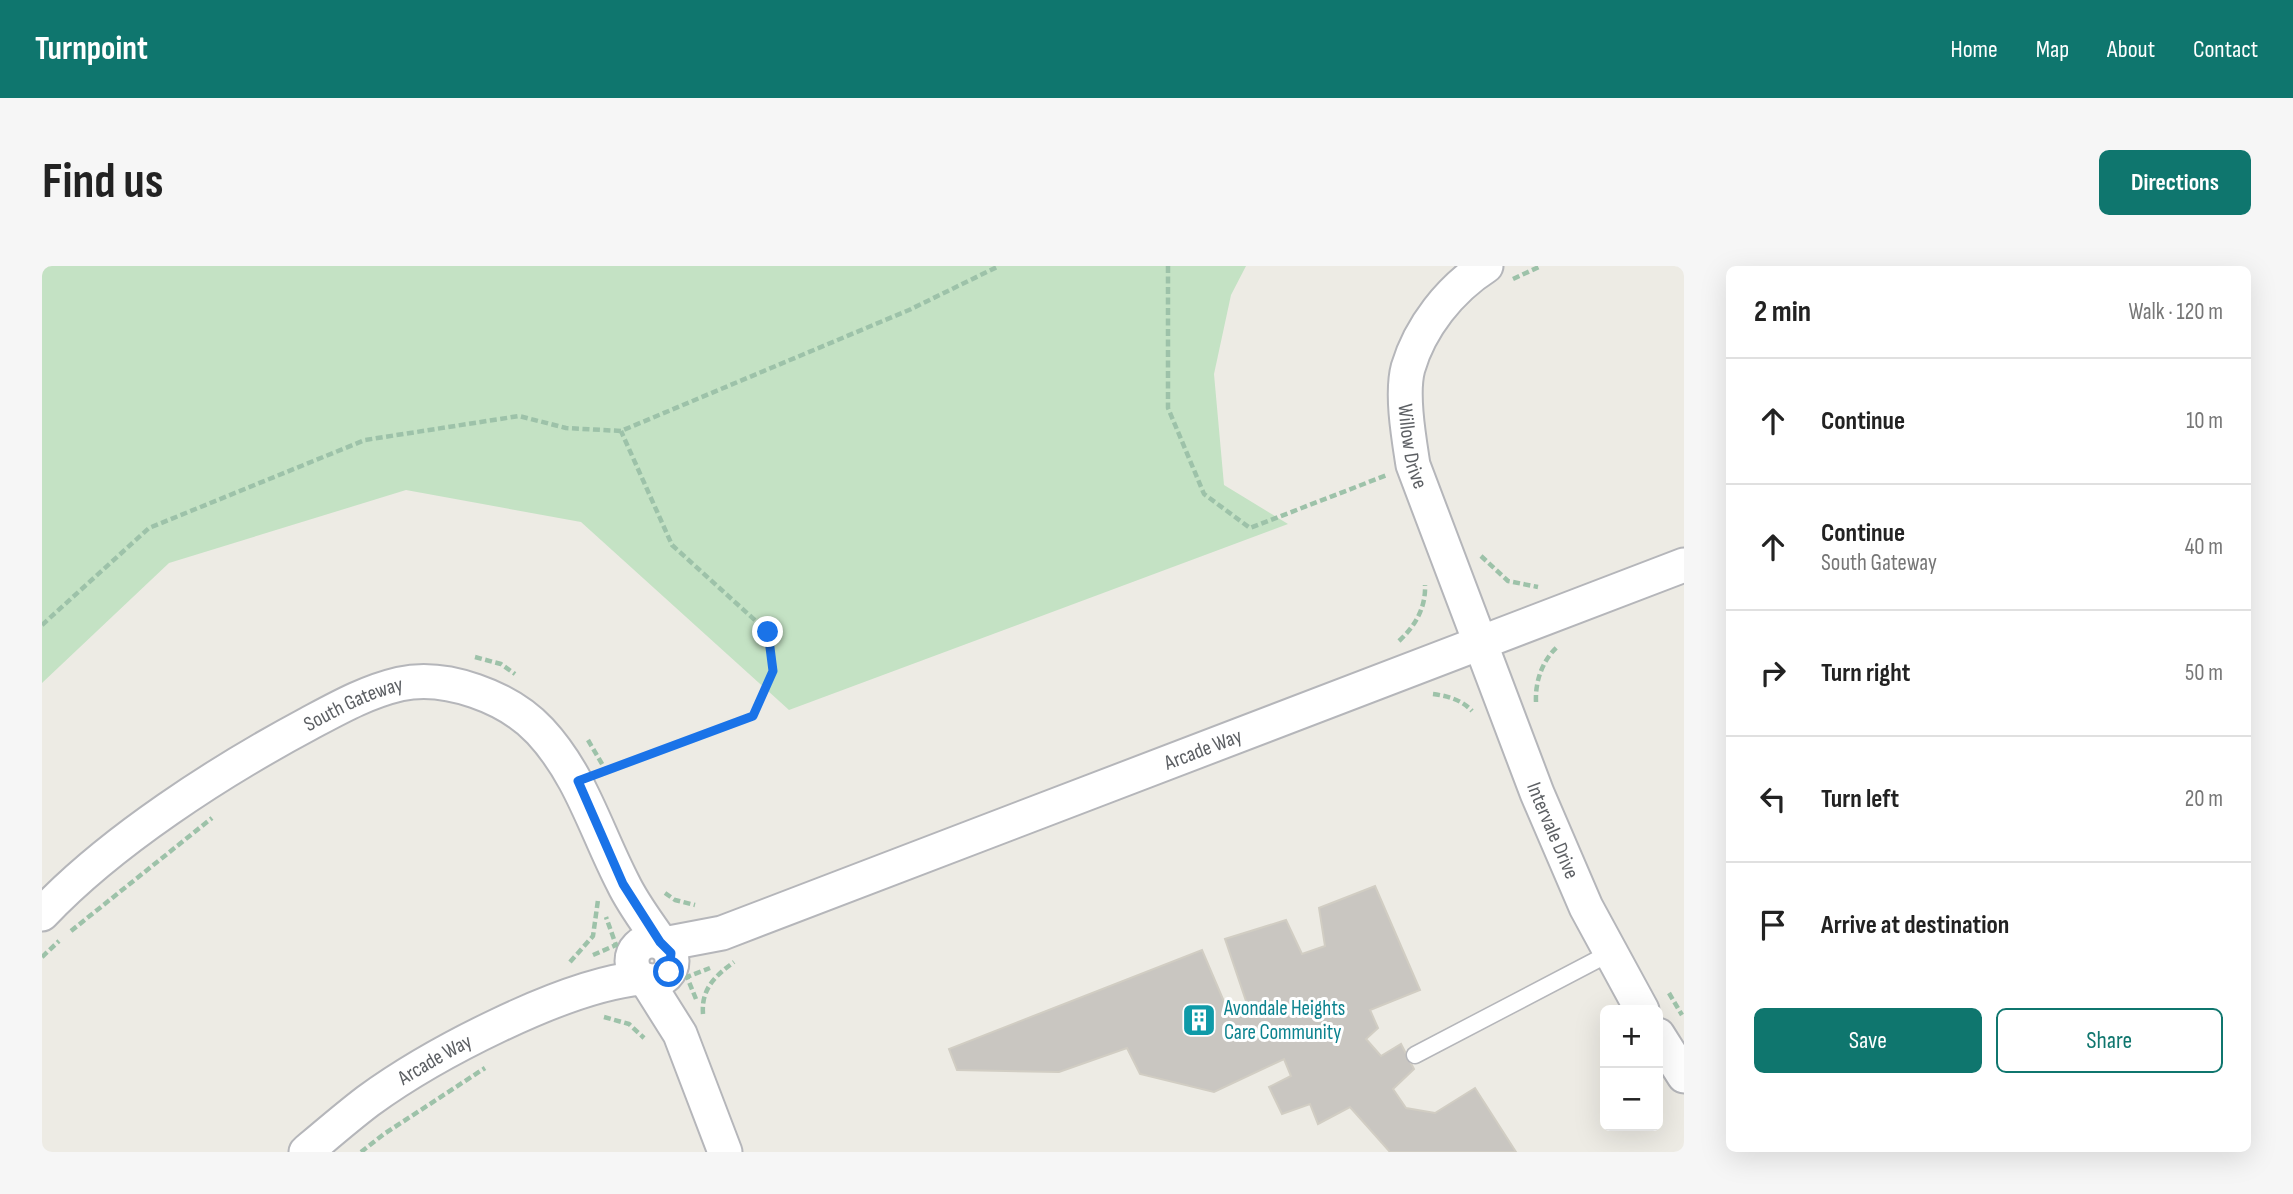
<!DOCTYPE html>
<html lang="en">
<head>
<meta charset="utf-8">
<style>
  :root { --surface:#fff; --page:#f6f6f6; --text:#222; --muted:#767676; --line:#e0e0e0; --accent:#0f766e }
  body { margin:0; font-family:"Sofia Sans Condensed",sans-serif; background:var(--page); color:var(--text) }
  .controls { position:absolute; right:21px; bottom:21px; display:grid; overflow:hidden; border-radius:10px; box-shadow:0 7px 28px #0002 }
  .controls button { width:63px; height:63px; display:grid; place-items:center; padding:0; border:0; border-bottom:2px solid var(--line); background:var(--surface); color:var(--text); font:35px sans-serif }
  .stop { position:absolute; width:21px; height:21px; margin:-16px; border:5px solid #1a73e8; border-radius:50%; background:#fff }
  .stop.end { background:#1a73e8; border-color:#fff; box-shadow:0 2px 7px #0008 }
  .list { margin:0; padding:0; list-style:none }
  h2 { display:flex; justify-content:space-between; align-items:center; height:91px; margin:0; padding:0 28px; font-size:30px }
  h2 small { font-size:23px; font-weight:400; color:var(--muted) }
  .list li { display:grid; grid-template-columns:46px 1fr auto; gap:21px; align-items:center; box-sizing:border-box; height:126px; padding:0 28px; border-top:2px solid var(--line) }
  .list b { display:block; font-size:26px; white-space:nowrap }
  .list p { margin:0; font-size:23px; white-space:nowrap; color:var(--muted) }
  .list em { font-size:23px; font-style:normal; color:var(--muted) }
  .actions { display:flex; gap:14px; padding:21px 28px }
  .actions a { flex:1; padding:16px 0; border:2px solid var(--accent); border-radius:10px; text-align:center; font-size:24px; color:var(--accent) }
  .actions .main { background:var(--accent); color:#fff }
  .icon { flex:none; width:38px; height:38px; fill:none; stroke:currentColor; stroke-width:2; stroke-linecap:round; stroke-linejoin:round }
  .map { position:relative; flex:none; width:1642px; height:886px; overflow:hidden; border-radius:10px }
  header { display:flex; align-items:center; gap:42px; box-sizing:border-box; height:98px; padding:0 35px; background:var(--accent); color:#fff }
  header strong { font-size:33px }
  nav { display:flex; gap:38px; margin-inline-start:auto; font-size:24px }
  .intro { display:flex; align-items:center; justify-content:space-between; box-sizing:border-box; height:168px; padding:0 42px }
  h1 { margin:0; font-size:49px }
  .button { padding:18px 32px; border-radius:10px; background:var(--accent); color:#fff; font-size:24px; font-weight:700 }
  main { display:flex; gap:42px; padding:0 42px }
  aside { flex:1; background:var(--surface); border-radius:10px; box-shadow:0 7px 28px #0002 }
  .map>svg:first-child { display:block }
</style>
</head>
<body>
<header>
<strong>Turnpoint</strong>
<nav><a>Home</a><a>Map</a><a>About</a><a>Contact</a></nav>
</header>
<div class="intro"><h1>Find us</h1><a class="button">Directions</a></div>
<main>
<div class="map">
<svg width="1642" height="886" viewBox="0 0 1642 886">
  <rect width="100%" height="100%" fill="#edebe4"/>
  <path fill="#c4e2c4" d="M0,0H1204L1189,29L1172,108L1182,219L1246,258L747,444L539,256L364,224L127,297L0,417Z"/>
  <path fill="#c9c6c1" stroke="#d1cdc3" stroke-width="2" d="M1333,620L1378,724L1328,744L1336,762L1324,773L1339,790L1359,778L1372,803L1351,823L1364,842L1393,847L1433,822L1474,886H1348L1308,841L1276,858L1268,838L1240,848L1227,821L1249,810L1242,793L1172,826L1098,808L1085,782L1017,806L915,804L907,783L1160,684L1186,745L1205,738L1183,673L1244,654L1260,688L1283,680L1277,642Z"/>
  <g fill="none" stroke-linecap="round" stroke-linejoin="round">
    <g stroke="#b5b6ba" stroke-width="19">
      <path id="service" d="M1373,789L1568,687"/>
    </g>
    <g stroke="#b5b6ba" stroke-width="37">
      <g id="minor">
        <path id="s1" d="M1444,0C1408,23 1378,61 1366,102C1359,128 1367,173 1371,199L1495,527L1544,641L1600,744"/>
        <path id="s2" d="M0,648C69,575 178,505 266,458C296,442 324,426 358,418C404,408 466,431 498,465C539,509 554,565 581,617C591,638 605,656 618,675"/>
        <circle cx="610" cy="695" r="20"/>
        <path id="s3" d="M622,678L680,667L1642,299"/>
        <path d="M604,714L638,768L683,886"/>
        <path d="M1616,769L1642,810"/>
        <path id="s4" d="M264,886C284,869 305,851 326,835C389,789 522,719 599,712"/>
      </g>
    </g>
    <g stroke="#9dc2a9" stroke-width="4.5" stroke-dasharray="7 3.5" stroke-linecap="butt">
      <path d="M1126,0V142L1162,228L1208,262L1345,209"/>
      <path d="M1471,13L1499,0"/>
      <path d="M1439,290L1466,315L1496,321"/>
      <path d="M0,359L107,262L323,174L477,150L524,162L579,165L867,44L957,0"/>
      <path d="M1357,375C1373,360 1384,342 1383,319"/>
      <path d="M433,391L459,398L473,408"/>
      <path d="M1391,428C1406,430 1420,434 1430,445"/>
      <path d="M1494,436C1493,416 1500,395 1515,381"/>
      <path d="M546,474L563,503"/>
      <path d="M564,503L711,450L731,405L726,366L630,279L579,165"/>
      <path d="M623,627L633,634L653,639"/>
      <path d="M29,665L170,552"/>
      <path d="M551,689L574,679L564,651"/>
      <path d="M0,691L17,675"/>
      <path d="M528,696L551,670L556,634"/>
      <path d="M1627,727L1640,749"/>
      <path d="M654,733L645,711L668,702"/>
      <path d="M661,748C659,723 673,710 692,696"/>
      <path d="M562,751L587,758L602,772"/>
      <path d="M319,886L342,868L443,802"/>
    </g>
    <use href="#service" stroke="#fff" stroke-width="16"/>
    <use href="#minor" stroke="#fff" stroke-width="33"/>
  </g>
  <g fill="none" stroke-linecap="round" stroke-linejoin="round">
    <path stroke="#1a73e8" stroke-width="9" d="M627,706L629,687L618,676L581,618L536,515L711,450L731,405L726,366"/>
  </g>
  <defs>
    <g id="building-square" transform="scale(1.75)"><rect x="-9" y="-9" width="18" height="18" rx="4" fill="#0f9aa8" stroke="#fff"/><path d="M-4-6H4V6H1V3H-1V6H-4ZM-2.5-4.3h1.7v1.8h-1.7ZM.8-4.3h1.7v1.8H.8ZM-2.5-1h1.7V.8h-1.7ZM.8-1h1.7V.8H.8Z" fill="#fff"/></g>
  </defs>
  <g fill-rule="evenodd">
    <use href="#building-square" x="1157" y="754"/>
  </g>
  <g text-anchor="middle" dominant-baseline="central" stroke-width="6" stroke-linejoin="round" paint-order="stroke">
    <g font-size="21" fill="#5c5f63" stroke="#fff">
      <text stroke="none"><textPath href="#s1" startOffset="210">Willow Drive</textPath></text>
      <text stroke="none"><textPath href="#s2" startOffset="378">South Gateway</textPath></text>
      <text stroke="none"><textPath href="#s3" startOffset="574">Arcade Way</textPath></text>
      <text stroke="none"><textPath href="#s1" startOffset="620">Intervale Drive</textPath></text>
      <text stroke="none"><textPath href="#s4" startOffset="159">Arcade Way</textPath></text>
    </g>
    <g font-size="21" fill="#0d838f" stroke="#fff" text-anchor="start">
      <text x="1182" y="742">Avondale Heights<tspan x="1182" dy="24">Care Community</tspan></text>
    </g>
  </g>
</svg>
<div class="controls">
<button>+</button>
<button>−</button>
</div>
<div class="stop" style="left:627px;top:706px"></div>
<div class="stop end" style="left:726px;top:366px"></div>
</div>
<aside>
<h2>2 min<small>Walk · 120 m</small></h2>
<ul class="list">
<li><svg class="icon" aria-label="ahead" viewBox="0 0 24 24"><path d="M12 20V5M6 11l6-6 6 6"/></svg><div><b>Continue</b></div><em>10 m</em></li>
<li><svg class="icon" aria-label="ahead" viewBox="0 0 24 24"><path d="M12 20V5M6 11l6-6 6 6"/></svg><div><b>Continue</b><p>South Gateway</p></div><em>40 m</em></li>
<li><svg class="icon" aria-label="right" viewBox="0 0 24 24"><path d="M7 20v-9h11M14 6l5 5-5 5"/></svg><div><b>Turn right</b></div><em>50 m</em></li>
<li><svg class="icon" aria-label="left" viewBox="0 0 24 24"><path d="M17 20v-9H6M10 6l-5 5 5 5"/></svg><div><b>Turn left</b></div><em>20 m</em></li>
<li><svg class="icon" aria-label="arrive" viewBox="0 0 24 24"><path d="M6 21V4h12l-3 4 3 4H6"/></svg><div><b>Arrive at destination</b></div></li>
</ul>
<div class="actions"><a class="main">Save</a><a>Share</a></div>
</aside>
</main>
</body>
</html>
